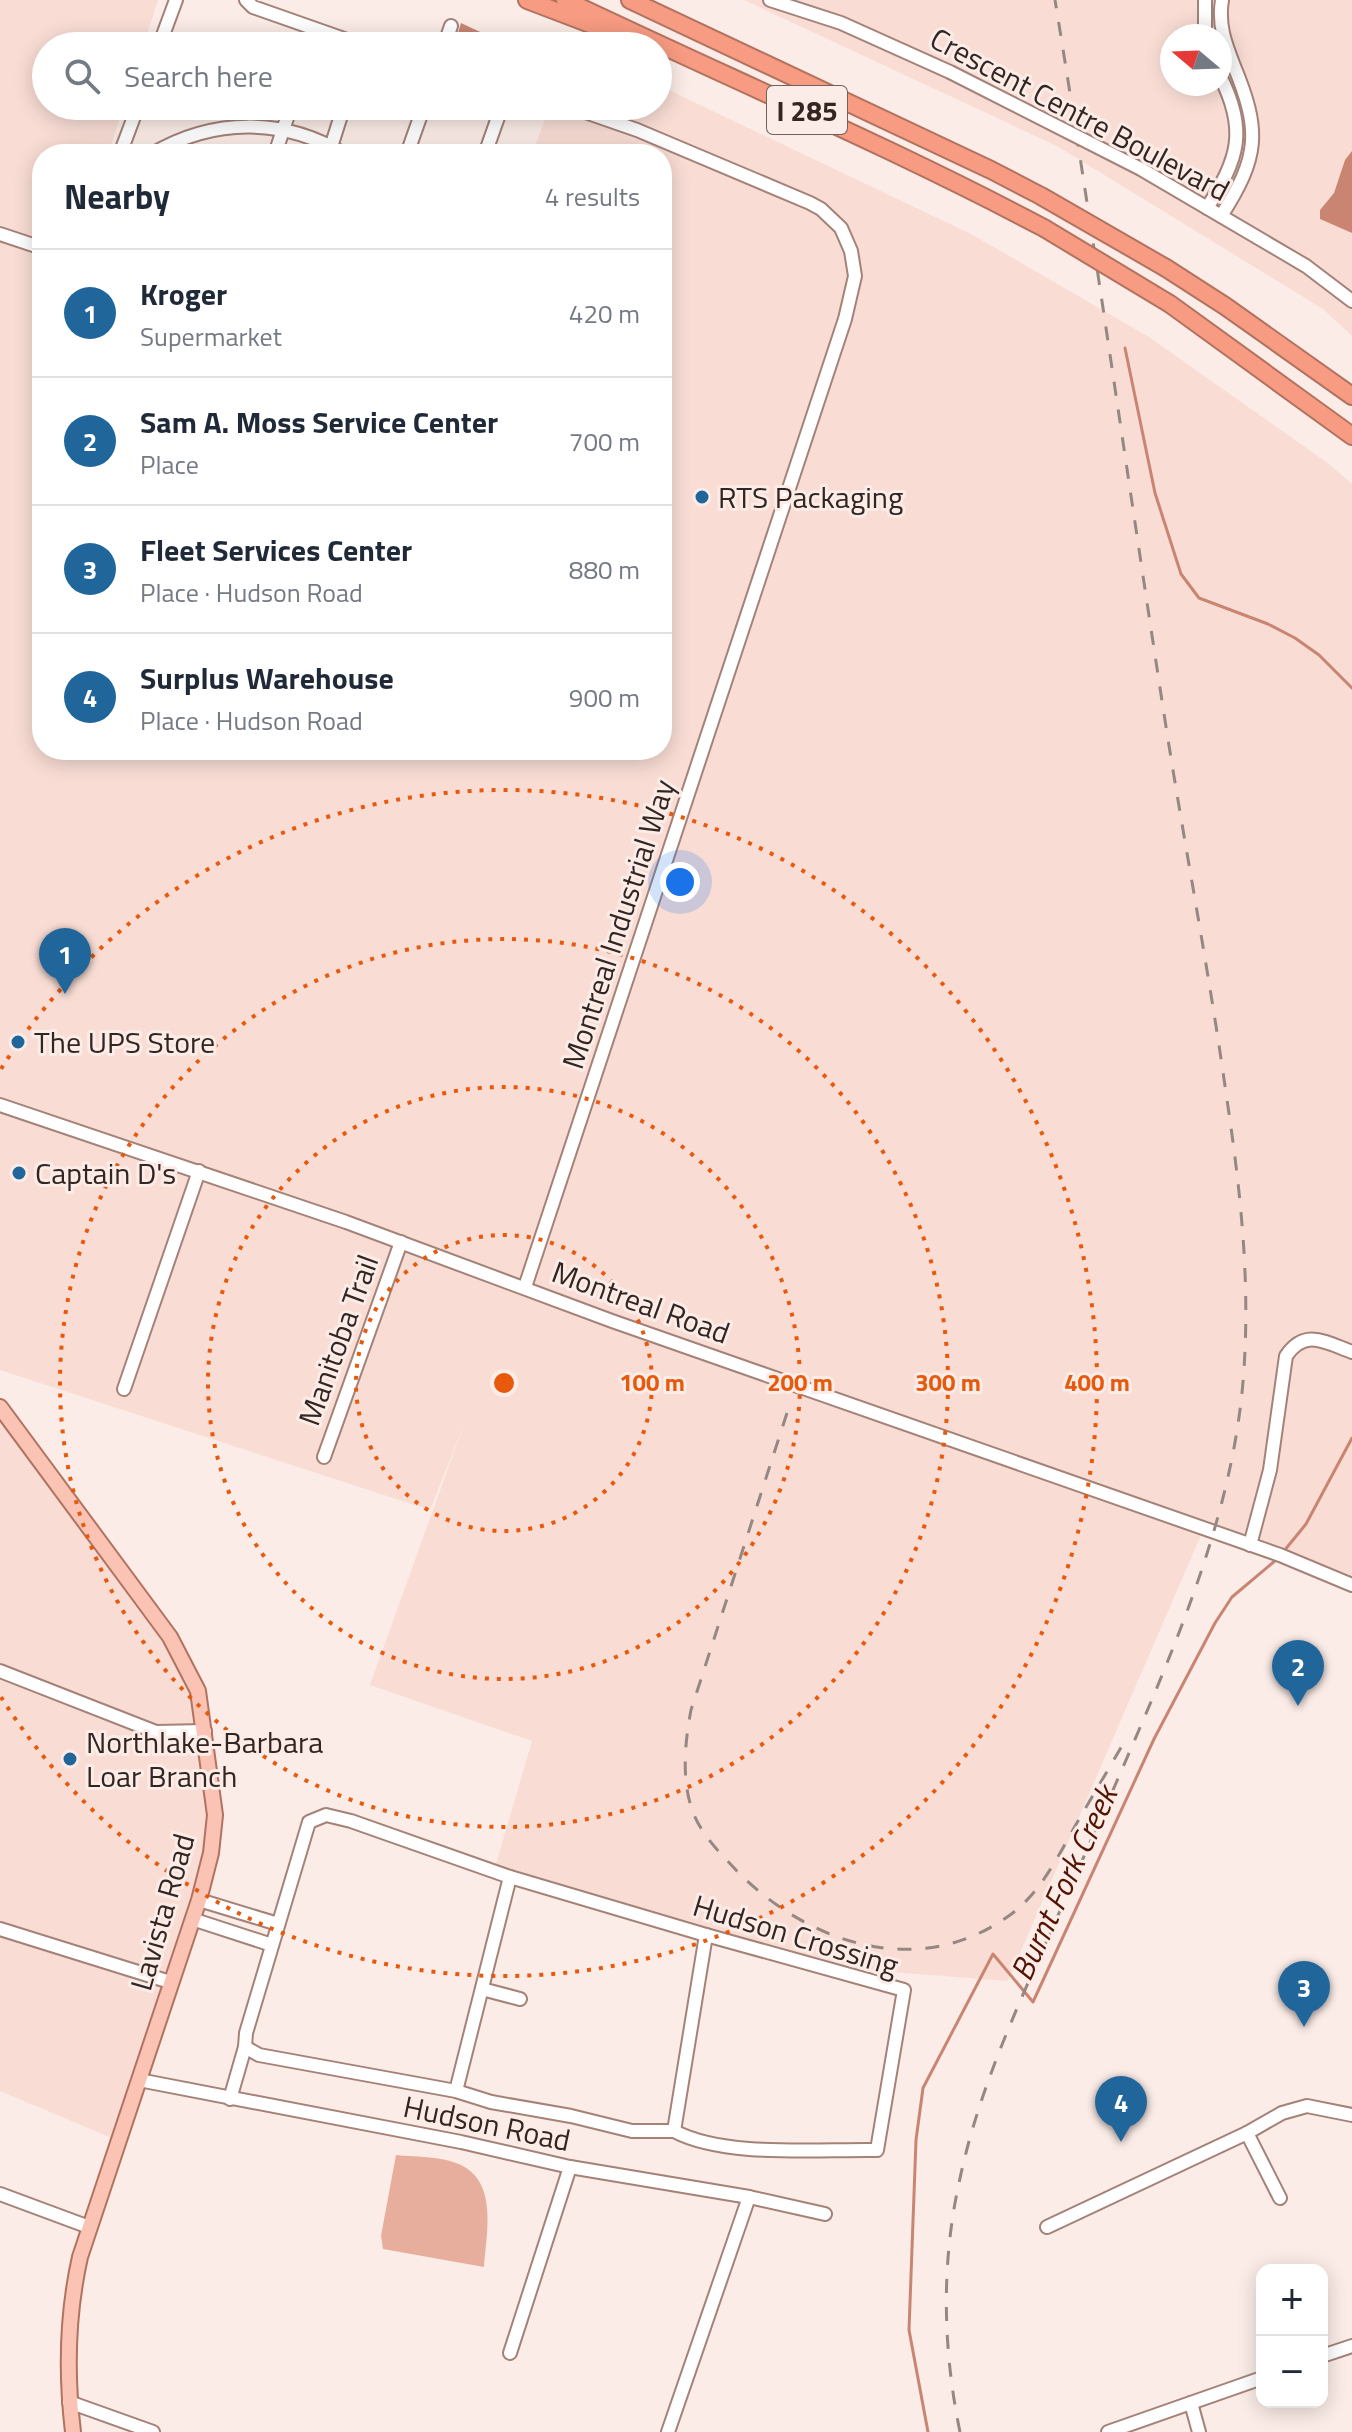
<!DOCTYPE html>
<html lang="en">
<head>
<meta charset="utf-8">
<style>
  :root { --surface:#fff; --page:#f2f2f3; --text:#1f2937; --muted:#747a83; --line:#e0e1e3; --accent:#21669b }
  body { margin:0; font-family:"Titillium Web",sans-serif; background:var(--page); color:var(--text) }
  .controls { position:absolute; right:24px; bottom:24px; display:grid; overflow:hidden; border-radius:16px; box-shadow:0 4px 20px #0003 }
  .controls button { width:72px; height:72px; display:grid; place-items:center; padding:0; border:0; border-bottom:2px solid var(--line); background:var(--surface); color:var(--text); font:40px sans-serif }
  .compass { position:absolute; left:1160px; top:24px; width:72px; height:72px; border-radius:50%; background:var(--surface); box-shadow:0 4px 20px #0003; rotate:289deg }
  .you { position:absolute; left:680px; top:882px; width:28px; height:28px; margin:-20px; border:6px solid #fff; border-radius:50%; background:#1a73e8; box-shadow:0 0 0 12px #1a73e833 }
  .badge { display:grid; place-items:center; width:52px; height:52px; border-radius:50%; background:var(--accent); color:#fff; font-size:26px; font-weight:700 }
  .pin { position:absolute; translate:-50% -66px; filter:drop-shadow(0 2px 4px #0008) }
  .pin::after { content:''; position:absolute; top:42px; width:28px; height:24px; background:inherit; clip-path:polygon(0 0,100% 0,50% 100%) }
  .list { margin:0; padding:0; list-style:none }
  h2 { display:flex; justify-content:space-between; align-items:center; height:104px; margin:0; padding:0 32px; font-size:34px }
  h2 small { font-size:26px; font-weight:400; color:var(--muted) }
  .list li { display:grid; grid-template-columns:52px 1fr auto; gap:24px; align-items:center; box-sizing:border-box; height:128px; padding:0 32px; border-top:2px solid var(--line) }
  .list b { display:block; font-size:30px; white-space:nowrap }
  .list p { margin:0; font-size:26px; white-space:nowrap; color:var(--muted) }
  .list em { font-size:26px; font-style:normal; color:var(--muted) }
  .icon { flex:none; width:44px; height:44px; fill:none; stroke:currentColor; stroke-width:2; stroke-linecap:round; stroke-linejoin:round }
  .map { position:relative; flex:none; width:1352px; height:2432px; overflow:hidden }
  .search { position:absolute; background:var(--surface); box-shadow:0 4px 20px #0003; left:32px; top:32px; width:640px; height:88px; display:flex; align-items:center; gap:20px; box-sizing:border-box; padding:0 28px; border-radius:44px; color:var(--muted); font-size:30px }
  .panel { position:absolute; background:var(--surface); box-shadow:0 4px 20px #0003; left:32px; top:144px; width:640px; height:616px; border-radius:32px }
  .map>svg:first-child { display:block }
</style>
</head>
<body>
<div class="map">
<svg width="1352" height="2432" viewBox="0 0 1352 2432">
  <rect width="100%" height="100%" fill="#fbece7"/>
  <g fill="#f9ddd5" fill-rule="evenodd">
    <path d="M0,0H158L143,46H46V106H124L108,154H42V750H662V154H532L550,106H658V85L973,235L1149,337L1329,464L1352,484V1583L1205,1526L1008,1981L853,1969L493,1874L532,1741L370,1685L464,1424L430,1510L0,1370Z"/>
    <path d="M744,0H1352V336L1323,309L1057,146ZM1172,36H1220V84H1172Z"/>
    <path d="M0,1419L54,1494L159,1612L197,1691L213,1766L200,1903L119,2141L0,2091Z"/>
  </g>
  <path fill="#e7ae9e" d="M396,2155C414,2157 436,2156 453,2162C499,2176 487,2230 484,2267L383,2249L381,2236Z"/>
  <g fill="#c98572">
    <path d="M461,23L510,46H454Z"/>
    <path d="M1352,151V233L1320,219V210L1334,193L1345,160Z"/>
  </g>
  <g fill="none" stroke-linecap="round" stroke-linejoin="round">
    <g stroke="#c98572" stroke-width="3">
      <path d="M1125,348L1155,493L1181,574L1199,598L1268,624L1295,638L1319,655L1352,688"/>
      <path d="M1284,1551L1306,1524L1352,1438"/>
      <path d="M928,2432L909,2330L916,2140L923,2088L993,1954L1033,2002L1154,1739L1215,1623L1232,1597L1276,1560"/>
    </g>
    <g stroke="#a48278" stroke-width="16">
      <g id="minor">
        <path d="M246,0L253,7L364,46"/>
        <path d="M770,0L841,23L950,72"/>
        <path d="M1205,0V36"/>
        <path d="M159,46L176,0"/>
        <path d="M311,46L316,31"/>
        <path d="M444,46L451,26"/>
        <path d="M331,147L344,106"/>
        <path d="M120,154L138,106"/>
        <path d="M152,154C213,118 283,117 344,154"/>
        <path d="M275,154L291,106"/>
        <path d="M407,154L424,106"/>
        <path d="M485,154L502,106"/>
        <path d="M1141,169L1306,266L1352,301"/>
        <path d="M1207,208C1238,159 1248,131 1220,76"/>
        <path d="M1221,216C1259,157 1261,131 1234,66C1225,43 1218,25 1222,0"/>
        <path d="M0,234L42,248"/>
        <path d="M0,1105L346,1222L612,1321L1280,1555L1352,1585"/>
        <path d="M525,1287L845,319L855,276L851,251L841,228L821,209L810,203L637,130L568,106"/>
        <path d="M124,1389L199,1171"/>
        <path d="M324,1457L401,1242"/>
        <path d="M1250,1545L1270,1470L1286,1356C1305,1328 1325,1342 1352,1352"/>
        <path d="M0,1671L156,1732L205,1731"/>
        <path d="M199,1900L278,1924"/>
        <path d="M192,1919L272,1945"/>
        <path d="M0,1929L170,1982"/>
        <path d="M482,1989L520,1999"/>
        <path d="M245,2047L259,2055L456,2091L491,2102L571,2116L632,2131H674"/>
        <path d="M139,2080L461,2142L570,2167L749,2197L825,2214"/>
        <path d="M456,2091L510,1877"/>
        <path d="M230,2099L245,2047L246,2033L309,1822L326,1815L351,1821L510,1877L706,1935L904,1990L877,2150C817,2149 725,2158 674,2131"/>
        <path d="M674,2131L706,1935"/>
        <path d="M1247,2133L1280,2198"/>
        <path d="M0,2194L89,2227"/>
        <path d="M1047,2227L1247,2133L1282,2113L1307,2106L1352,2115"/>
        <path d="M510,2353L570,2167"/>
        <path d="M1322,2356L1352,2346"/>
        <path d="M69,2402L153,2432"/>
        <path d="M1191,2403L1199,2432"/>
        <path d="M668,2432L749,2197"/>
        <path d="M1108,2432L1262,2378"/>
      </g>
    </g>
    <g stroke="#b27260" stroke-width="18">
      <path id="major" d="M0,1407L170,1637L198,1691L215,1815L211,1853L199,1900L80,2257C67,2315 66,2373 73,2432"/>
    </g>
    <g stroke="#b27260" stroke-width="20">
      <g id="highway">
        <path d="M527,0L619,35"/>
        <path d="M565,0C726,77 887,145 1044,228"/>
        <path d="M630,0L991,170L1041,196"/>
        <path d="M1166,268L1225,306L1352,396"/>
        <path d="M1170,304L1352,436"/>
      </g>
    </g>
    <use href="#minor" stroke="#fff" stroke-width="12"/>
    <use href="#major" stroke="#fac3b4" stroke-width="14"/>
    <use href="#highway" stroke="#f79b82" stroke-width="16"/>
    <g stroke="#958782" stroke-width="3" stroke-dasharray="14 14" stroke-linecap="butt">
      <path d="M787,1413L691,1710C685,1741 681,1781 693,1812C701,1834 720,1853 736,1870C808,1944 919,1981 1010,1915C1040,1893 1056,1860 1074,1828C1090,1800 1107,1772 1123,1744"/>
      <path d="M960,2432C943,2350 941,2265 959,2183C976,2100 1010,2023 1044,1947C1078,1870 1112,1793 1145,1716C1189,1612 1230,1507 1242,1393C1252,1291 1241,1193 1226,1093C1209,972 1186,853 1167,733C1129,489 1095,244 1055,0"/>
    </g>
    <g stroke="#a48278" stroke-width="16" stroke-linecap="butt">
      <path id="minor-bridge" d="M950,72L1141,169"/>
    </g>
    <g stroke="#b27260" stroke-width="20" stroke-linecap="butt">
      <g id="highway-bridge">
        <path d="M1041,196L1166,268"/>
        <path d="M1044,228L1170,304"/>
      </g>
    </g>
    <use href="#minor-bridge" stroke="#fff" stroke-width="12"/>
    <use href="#highway-bridge" stroke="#f79b82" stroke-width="16"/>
  </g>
  <g fill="none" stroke="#e8590c" stroke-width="4" stroke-dasharray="4 8">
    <circle cx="504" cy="1383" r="148"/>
    <circle cx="504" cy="1383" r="296"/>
    <circle cx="504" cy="1383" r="444"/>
    <path d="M1 1069A593 593 0 1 1 1 1697"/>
  </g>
  <g fill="#21669b" stroke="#fbece7" stroke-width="3">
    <circle cx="702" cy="497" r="8"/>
    <circle cx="18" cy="1042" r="8"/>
    <circle cx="19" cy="1173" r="8"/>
    <circle cx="70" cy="1759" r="8"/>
  </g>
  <g text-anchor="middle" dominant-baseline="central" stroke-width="6" stroke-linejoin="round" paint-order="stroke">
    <rect fill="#fbece7" stroke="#6f615c" stroke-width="2" x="767" y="86" width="80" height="48" rx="6"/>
    <g font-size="28" font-weight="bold" fill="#332521">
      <text x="807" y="110">I 285</text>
    </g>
    <g font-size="30" fill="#332521" stroke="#fbece7">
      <text transform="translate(1080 114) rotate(28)">Crescent Centre Boulevard</text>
      <text transform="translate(618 924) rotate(-72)">Montreal Industrial Way</text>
      <text transform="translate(641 1302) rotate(20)">Montreal Road</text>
      <text transform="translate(338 1340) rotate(-70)">Manitoba Trail</text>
      <text transform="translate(162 1912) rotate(-74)">Lavista Road</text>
      <text transform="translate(796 1935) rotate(17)">Hudson Crossing</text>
      <text transform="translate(487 2123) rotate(12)">Hudson Road</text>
    </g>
    <g font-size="30" fill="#332521" stroke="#fbece7" text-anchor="start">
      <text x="718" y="497">RTS Packaging</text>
      <text x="34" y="1042">The UPS Store</text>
      <text x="35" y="1173">Captain D's</text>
      <text x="86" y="1742">Northlake-Barbara<tspan x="86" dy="34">Loar Branch</tspan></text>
    </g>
    <g font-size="32" font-style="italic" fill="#521403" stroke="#fbece7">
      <text transform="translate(1063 1883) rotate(-65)">Burnt Fork Creek</text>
    </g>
  </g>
  <circle cx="504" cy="1383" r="12" fill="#e8590c" stroke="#fbece7" stroke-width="4"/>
  <g font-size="24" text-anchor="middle" font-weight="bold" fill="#e8590c" stroke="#fbece7" stroke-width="6" stroke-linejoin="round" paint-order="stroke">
    <text x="652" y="1391">100 m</text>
    <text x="800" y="1391">200 m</text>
    <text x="948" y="1391">300 m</text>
    <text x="1097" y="1391">400 m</text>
  </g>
</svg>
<div class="controls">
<button>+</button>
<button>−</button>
</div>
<svg class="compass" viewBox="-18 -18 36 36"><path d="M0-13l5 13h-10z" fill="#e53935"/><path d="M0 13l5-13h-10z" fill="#747a83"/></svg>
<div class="you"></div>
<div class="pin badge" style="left:65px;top:994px">1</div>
<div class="pin badge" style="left:1298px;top:1706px">2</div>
<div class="pin badge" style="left:1304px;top:2027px">3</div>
<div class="pin badge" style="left:1121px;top:2142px">4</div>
<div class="search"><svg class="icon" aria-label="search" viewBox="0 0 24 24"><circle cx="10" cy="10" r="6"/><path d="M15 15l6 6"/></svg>Search here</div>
<section class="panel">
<h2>Nearby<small>4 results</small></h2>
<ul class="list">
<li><span class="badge">1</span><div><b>Kroger</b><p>Supermarket</p></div><em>420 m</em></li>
<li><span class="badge">2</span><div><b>Sam A. Moss Service Center</b><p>Place</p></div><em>700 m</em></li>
<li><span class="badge">3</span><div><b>Fleet Services Center</b><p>Place · Hudson Road</p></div><em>880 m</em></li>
<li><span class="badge">4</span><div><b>Surplus Warehouse</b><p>Place · Hudson Road</p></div><em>900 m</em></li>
</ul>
</section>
</div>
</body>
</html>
